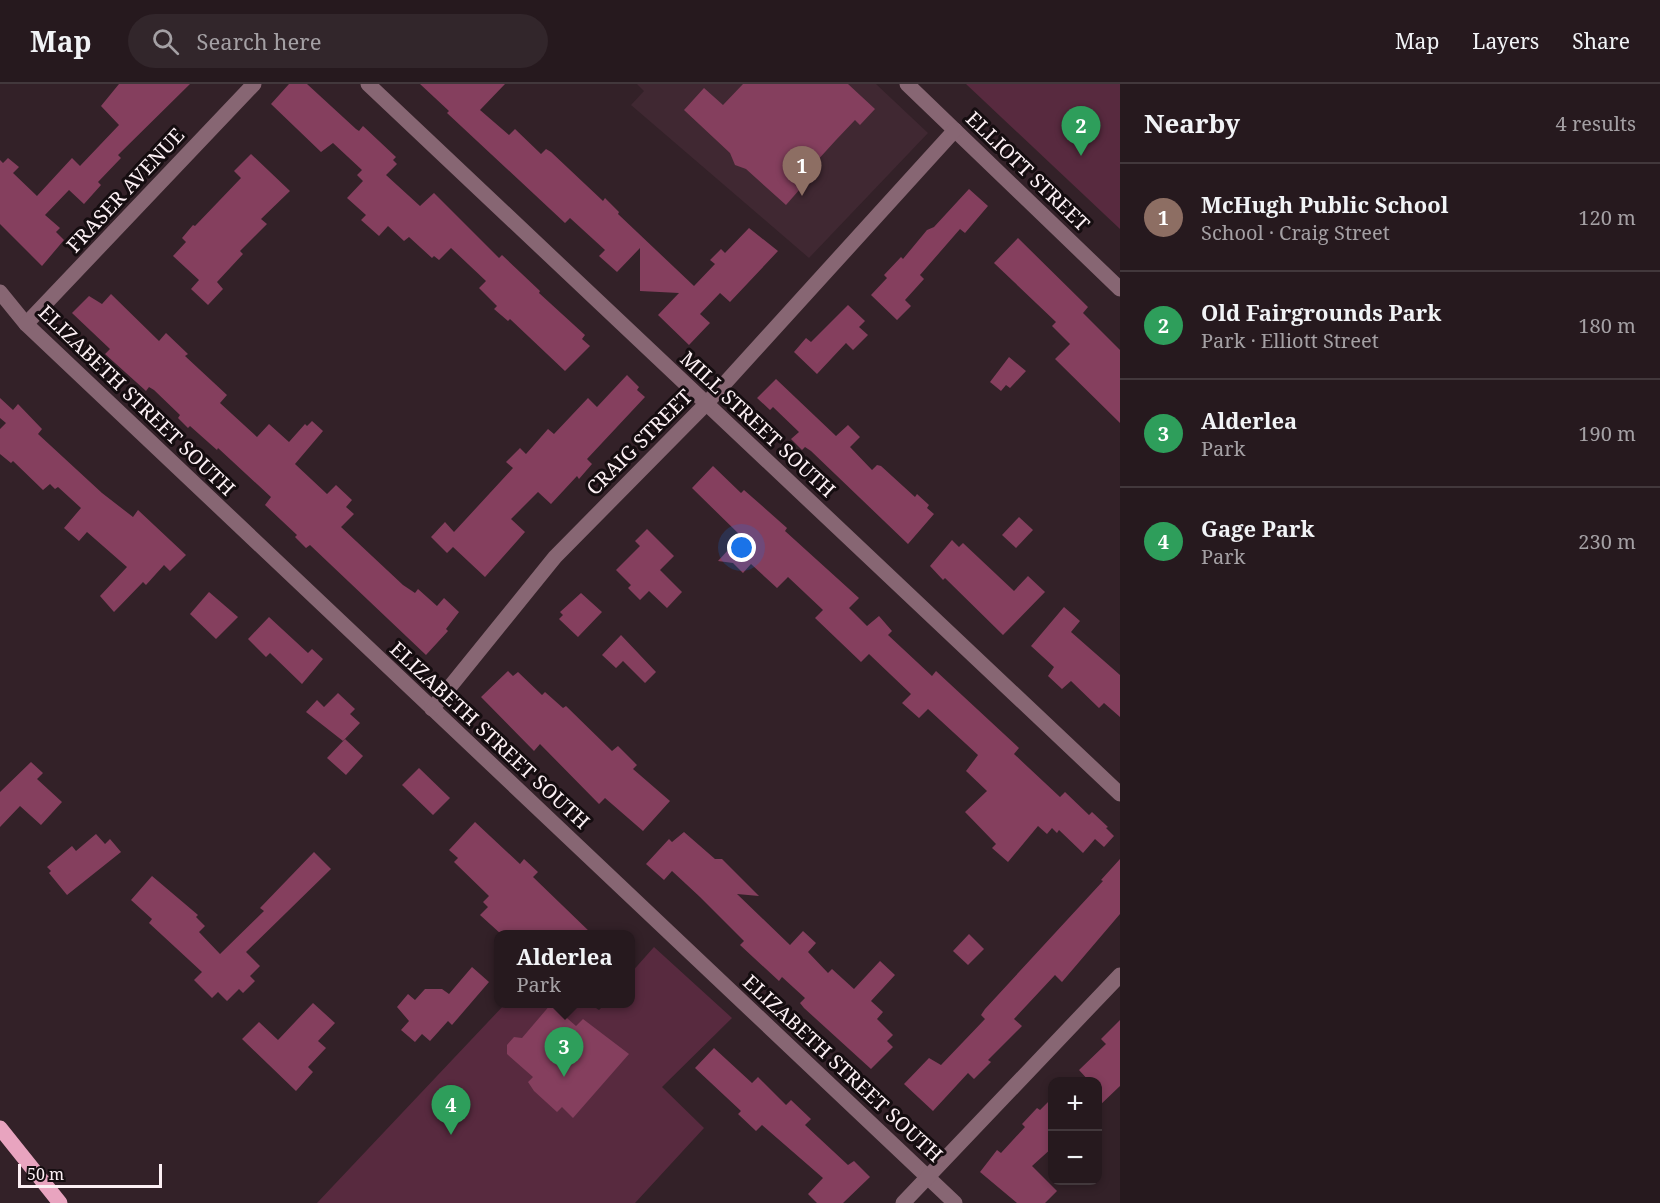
<!DOCTYPE html>
<html lang="en">
<head>
<meta charset="utf-8">
<style>
  :root { --surface:#26191e; --page:#32262b; --text:#f1f3f6; --muted:#a4a0a4; --line:#42383c; --accent:#d93025 }
  body { margin:0; font-family:"Noto Serif",serif; background:var(--page); color:var(--text) }
  .controls { position:absolute; right:18px; bottom:18px; display:grid; overflow:hidden; border-radius:12px; box-shadow:0 3px 9px #0003 }
  .controls button { width:54px; height:54px; display:grid; place-items:center; padding:0; border:0; border-bottom:2px solid var(--line); background:var(--surface); color:var(--text); font:30px sans-serif }
  .scale { position:absolute; left:18px; bottom:15px; width:144px; box-sizing:border-box; padding-left:6px; border:3px solid #fcf0f4; border-top:0; font-size:16px; line-height:21px; white-space:nowrap; color:#fcf0f4; -webkit-text-stroke:4px #150d10; paint-order:stroke }
  .you { position:absolute; left:742px; top:464px; width:21px; height:21px; margin:-15px; border:4px solid #fff; border-radius:50%; background:#1a73e8; box-shadow:0 0 0 9px #1a73e833 }
  .badge { display:grid; place-items:center; width:39px; height:39px; border-radius:50%; background:var(--accent); color:#fff; font-size:20px; font-weight:700 }
  .pin { position:absolute; translate:-50% -50px; filter:drop-shadow(0 2px 3px #0008) }
  .pin::after { content:''; position:absolute; top:32px; width:21px; height:18px; background:inherit; clip-path:polygon(0 0,100% 0,50% 100%) }
  .popup { position:absolute; left:494px; top:846px; width:141px; height:78px; box-sizing:border-box; display:grid; place-content:center; border-radius:12px; background:var(--surface); filter:drop-shadow(0 2px 4px #0005); font-size:20px; white-space:nowrap; color:var(--muted) }
  .popup b { font-size:22px; color:var(--text) }
  .popup::after { content:''; position:absolute; left:50%; top:100%; margin-left:-12px; border:12px solid transparent; border-top-color:var(--surface) }
  .list { margin:0; padding:0; list-style:none }
  h2 { display:flex; justify-content:space-between; align-items:center; height:78px; margin:0; padding:0 24px; font-size:26px }
  h2 small { font-size:20px; font-weight:400; color:var(--muted) }
  .list li { display:grid; grid-template-columns:39px 1fr auto; gap:18px; align-items:center; box-sizing:border-box; height:108px; padding:0 24px; border-top:2px solid var(--line) }
  .list b { display:block; font-size:22px; white-space:nowrap }
  .list p { margin:0; font-size:20px; white-space:nowrap; color:var(--muted) }
  .list em { font-size:20px; font-style:normal; color:var(--muted) }
  .icon { flex:none; width:33px; height:33px; fill:none; stroke:currentColor; stroke-width:2; stroke-linecap:round; stroke-linejoin:round }
  .map { position:relative; flex:none; width:1120px; height:1119px; overflow:hidden }
  header { display:flex; align-items:center; gap:36px; box-sizing:border-box; height:84px; padding:0 30px; background:var(--surface); border-bottom:2px solid var(--line) }
  header strong { font-size:28px }
  nav { display:flex; gap:33px; margin-inline-start:auto; font-size:21px }
  .search { width:420px; height:54px; background:var(--page); display:flex; align-items:center; gap:15px; box-sizing:border-box; padding:0 21px; border-radius:33px; color:var(--muted); font-size:22px }
  main { display:flex }
  aside { flex:1; background:var(--surface) }
  .map>svg:first-child { display:block }
</style>
</head>
<body>
<header>
<strong>Map</strong>
<div class="search"><svg class="icon" aria-label="search" viewBox="0 0 24 24"><circle cx="10" cy="10" r="6"/><path d="M15 15l6 6"/></svg>Search here</div>
<nav><a>Map</a><a>Layers</a><a>Share</a></nav>
</header>
<main>
<div class="map">
<svg width="1120" height="1119" viewBox="0 0 1120 1119">
  <rect width="100%" height="100%" fill="#332128"/>
  <path fill="#402832" d="M637,0H876L928,49L809,174L631,21L644,7Z"/>
  <g fill="#582a3f">
    <path d="M966,0H1120V145Z"/>
    <path d="M654,863L732,934L662,1003L704,1044L635,1119H317L505,920H590L599,926L605,920H630V890Z"/>
  </g>
  <g fill="#853f5e">
    <path d="M119,0H190L118,71L121,74L98,98L101,101L84,120L69,106L45,131L60,144L56,148L64,156L42,182L0,140V76L3,79L8,74L19,83L13,89L37,112L72,74L80,82L119,41L101,22Z"/>
    <path d="M289,0H307L356,45L359,47L363,42L396,73L393,76L397,80L386,91L420,122L434,109L499,174L502,171L540,207L539,209L585,251L582,255L590,262L565,287L510,235L508,237L494,225L497,222L479,204L486,197L451,164L439,176L434,172L432,174L409,153L404,157L388,142L379,152L361,136L366,131L347,114L363,97L357,91L362,86L333,59L321,68L271,20Z"/>
    <path d="M420,0H505L480,26L509,51L515,45L541,70L546,65L551,68L603,117L605,114L619,128L618,130L694,202L715,180L710,176L721,165L725,169L749,144L778,167L730,218L720,209L700,230L710,239L689,261L658,231L679,209L640,207V164L617,188L599,172L605,166L570,134L565,139L447,29L449,27Z"/>
    <path d="M743,0H848L875,25L860,41L855,36L836,56L795,101L800,105L786,121L746,85L735,81L730,69L684,26L704,4L723,21Z"/>
    <path d="M251,70L290,107L261,135L267,140L240,167L243,170L217,198L223,205L208,221L191,205L199,196L173,172L186,158L182,154L193,141L195,142L241,94L234,87Z"/>
    <path d="M969,105L988,122L965,149L960,145L920,191L924,195L905,216L911,222L897,236L871,211L887,194L884,191L901,173L903,175L927,146L934,143Z"/>
    <path d="M1018,154L1088,223L1083,229L1120,266V339L1055,275L1070,260L1052,242L1056,238L994,179Z"/>
    <path d="M111,210L159,257L166,249L188,270L185,272L227,311L220,319L257,353L269,340L289,358L305,340L307,342L312,337L323,347L295,380L327,410L336,401L352,416L346,423L354,430L341,443L403,501L415,509L418,505L437,522L444,514L459,528L446,545L448,547L426,571L310,461L306,464L295,453L297,451L265,421L271,413L218,364L217,366L190,342L188,344L178,334L180,331L154,306L149,303L146,307L105,270L110,265L72,229L89,212L102,220Z"/>
    <path d="M848,221L865,237L859,243L868,251L853,266L846,259L817,290L794,268L806,254L811,258Z"/>
    <path d="M1009,273L1026,287L1010,304L1006,301L1001,307L990,298Z"/>
    <path d="M627,291L639,303L637,306L645,313L587,375L592,380L579,395L577,392L551,420L538,408L511,435L525,448L485,493L453,463L447,469L431,453L445,438L454,448L513,384L506,378L520,364L526,370L548,345L554,350L588,314L597,323Z"/>
    <path d="M776,295L836,352L848,341L860,353L850,363L872,386L877,381L881,382L915,413L917,410L929,421L927,424L934,430L908,460L811,367L805,363L802,366L791,355L799,348L773,323L770,326L757,314Z"/>
    <path d="M0,314L13,326L18,320L42,345L38,350L102,409L133,433L138,426L186,471L170,487L164,481L146,501L143,498L114,528L100,512L127,483L87,448L79,457L64,444L81,424L58,403L55,405L50,400L43,406L13,377L11,379L0,370V345L6,339L0,334Z"/>
    <path d="M713,382L741,409L744,406L769,428L787,444L785,447L859,514L849,524L867,542L879,532L892,547L888,551L932,592L936,587L1019,664L1014,670L1060,713L1065,708L1089,731L1092,728L1108,743L1106,744L1114,752L1104,763L1095,755L1083,769L1059,746L1057,749L1052,744L1047,750L1038,742L1008,778L992,764L996,760L965,728L987,707L966,687L978,671L928,625L919,634L902,619L911,610L869,570L861,578L815,534L823,526L788,493L777,504L751,480L743,489L733,479L718,477L741,452L692,404Z"/>
    <path d="M1019,433L1033,446L1016,464L1002,451Z"/>
    <path d="M647,445L674,472L660,486L682,508L667,524L649,507L640,516L628,504L631,501L616,486L640,462L635,457Z"/>
    <path d="M952,456L959,463L963,459L1014,507L1028,492L1045,508L1003,551L945,494L943,496L930,482Z"/>
    <path d="M209,508L238,533L216,555L190,530Z"/>
    <path d="M581,509L602,528L578,553L559,535L563,531L560,528Z"/>
    <path d="M1064,523L1080,537L1071,548L1120,591V633L1104,619L1099,624L1071,597L1062,605L1048,592L1054,583L1031,562Z"/>
    <path d="M269,533L308,569L312,565L323,575L302,600L270,569L266,573L248,555Z"/>
    <path d="M621,551L656,588L645,599L623,577L616,584L602,571Z"/>
    <path d="M508,587L513,592L518,588L542,611L545,608L563,624L566,622L612,667L618,662L637,681L633,685L670,717L643,747L605,714L599,720L540,660L534,667L481,613Z"/>
    <path d="M338,609L355,625L350,630L360,639L343,657L306,628L317,616L324,623Z"/>
    <path d="M345,655L363,672L346,691L327,674Z"/>
    <path d="M31,678L43,689L37,695L62,718L41,741L20,722L0,743V708Z"/>
    <path d="M419,684L450,714L433,731L402,701Z"/>
    <path d="M475,738L520,780L524,775L538,788L533,793L592,850H501L480,831L488,823L483,818L489,812L454,778L458,774L449,766Z"/>
    <path d="M684,748L715,775H722L759,812L737,810L790,861L803,847L816,859L808,868L828,889L832,885L854,905L880,877L895,891L871,917L883,928L877,935L893,951L887,957L893,963L871,985L804,924L800,919L805,914L782,893L779,897L740,861L744,857L700,813L672,787L664,796L646,780L669,755L672,758Z"/>
    <path d="M96,750L105,760L110,755L121,768L67,811L49,789L51,787L47,783L72,762L76,767Z"/>
    <path d="M314,768L331,785L246,868L260,882L250,892L255,897L243,909L239,905L227,917L218,908L212,914L194,896L202,888L149,839L152,835L131,816L152,792L198,831L196,833L205,842L199,848L220,870L264,827L260,824Z"/>
    <path d="M1120,775V830L1062,898L1055,891L1014,935L1022,942L988,976L991,978L974,995L968,989L933,1027L904,1000L929,974L941,981L985,935L981,931L985,925L1103,797L1101,796Z"/>
    <path d="M969,850L984,865L968,881L953,867Z"/>
    <path d="M472,883L489,898L452,941L448,937L430,957L422,950L415,958L401,946L409,937L397,923L408,910L415,916L425,905H442L449,910Z"/>
    <path d="M313,919L335,939L318,957L326,964L308,983L313,988L296,1007L242,955L259,938L278,956Z"/>
    <path d="M551,920L576,942L583,935L629,970L573,1034L562,1023L557,1028L534,1007L528,998L533,993L507,970V961L514,953L522,954Z"/>
    <path d="M1120,936V1002L1098,1023V998H1090L1079,986L1106,960L1101,955Z"/>
    <path d="M714,964L752,999L758,993L786,1021L791,1016L811,1035L805,1041L848,1081L854,1077L870,1093L843,1119H817L808,1110L823,1094L762,1041L756,1047L738,1030L741,1027L695,984Z"/>
    <path d="M1053,1013V1063L1032,1082L1057,1107L1045,1119H1017L980,1088L997,1066L1001,1069L1025,1043L1022,1040L1037,1024L1040,1026Z"/>
  </g>
  <g fill="none" stroke-linecap="round" stroke-linejoin="round">
    <g stroke="#876673" stroke-width="15">
      <path d="M368,0L1120,710"/>
      <path d="M907,0L1120,205"/>
      <path d="M0,208L26,240L955,1119"/>
      <path d="M26,240L254,0"/>
      <path d="M432,625L555,473L706,320L955,46"/>
      <path d="M903,1119L1120,891"/>
    </g>
    <path stroke="#e8a4bf" stroke-width="15" d="M0,1044L60,1119"/>
  </g>
  <g text-anchor="middle" dominant-baseline="central" stroke-width="6" stroke-linejoin="round" paint-order="stroke">
    <g font-size="20" fill="#fcf0f4" stroke="#150d10">
      <text transform="translate(1028 87) rotate(44)">ELLIOTT STREET</text>
      <text transform="translate(125 106) rotate(-47)">FRASER AVENUE</text>
      <text transform="translate(137 316) rotate(44)">ELIZABETH STREET SOUTH</text>
      <text transform="translate(758 340) rotate(43)">MILL STREET SOUTH</text>
      <text transform="translate(639 358) rotate(-45)">CRAIG STREET</text>
      <text transform="translate(490 651) rotate(43)">ELIZABETH STREET SOUTH</text>
      <text transform="translate(843 984) rotate(43)">ELIZABETH STREET SOUTH</text>
    </g>
  </g>
</svg>
<div class="controls">
<button>+</button>
<button>−</button>
</div>
<div class="scale">50 m</div>
<div class="you"></div>
<div class="pin badge" style="left:802px;top:112px;background:#8d6e63">1</div>
<div class="pin badge" style="left:1081px;top:72px;background:#2e9e5b">2</div>
<div class="pin badge" style="left:564px;top:993px;background:#2e9e5b">3</div>
<div class="popup"><b>Alderlea</b>Park</div>
<div class="pin badge" style="left:451px;top:1051px;background:#2e9e5b">4</div>
</div>
<aside>
<h2>Nearby<small>4 results</small></h2>
<ul class="list">
<li><span class="badge" style="background:#8d6e63">1</span><div><b>McHugh Public School</b><p>School · Craig Street</p></div><em>120 m</em></li>
<li><span class="badge" style="background:#2e9e5b">2</span><div><b>Old Fairgrounds Park</b><p>Park · Elliott Street</p></div><em>180 m</em></li>
<li><span class="badge" style="background:#2e9e5b">3</span><div><b>Alderlea</b><p>Park</p></div><em>190 m</em></li>
<li><span class="badge" style="background:#2e9e5b">4</span><div><b>Gage Park</b><p>Park</p></div><em>230 m</em></li>
</ul>
</aside>
</main>
</body>
</html>
